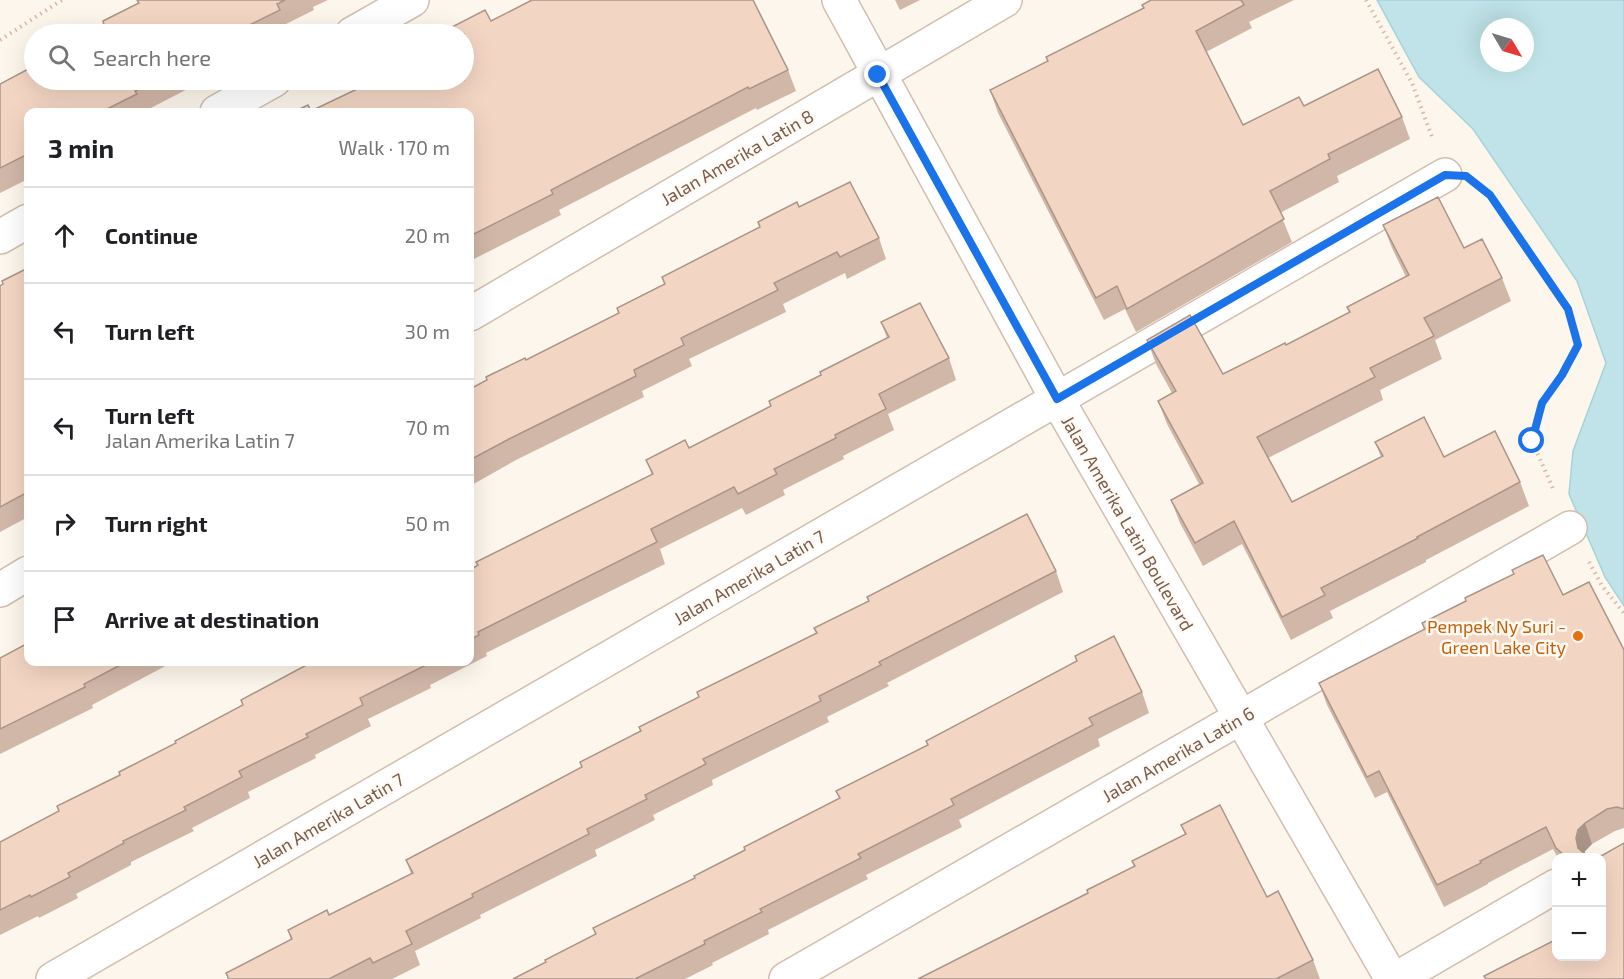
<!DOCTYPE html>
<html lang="en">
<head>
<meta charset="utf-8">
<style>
  :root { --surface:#fff; --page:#f6f6f6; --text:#202124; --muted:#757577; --line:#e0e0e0 }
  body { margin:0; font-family:"Exo 2",sans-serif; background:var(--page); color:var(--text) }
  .controls { position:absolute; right:18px; bottom:18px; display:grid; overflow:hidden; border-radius:12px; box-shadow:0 6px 24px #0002 }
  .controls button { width:54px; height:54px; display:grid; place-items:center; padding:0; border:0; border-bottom:2px solid var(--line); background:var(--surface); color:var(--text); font:30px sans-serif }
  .compass { position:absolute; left:1480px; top:18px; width:54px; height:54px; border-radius:50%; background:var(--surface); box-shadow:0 6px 24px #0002; rotate:128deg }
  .stop { position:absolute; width:18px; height:18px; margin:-14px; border:4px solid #1a73e8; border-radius:50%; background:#fff }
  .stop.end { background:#1a73e8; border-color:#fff; box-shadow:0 2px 6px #0008 }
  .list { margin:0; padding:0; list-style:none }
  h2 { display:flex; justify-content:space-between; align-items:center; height:78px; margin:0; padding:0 24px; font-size:26px }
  h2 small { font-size:20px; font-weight:400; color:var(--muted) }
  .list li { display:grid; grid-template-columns:39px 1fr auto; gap:18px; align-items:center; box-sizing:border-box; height:96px; padding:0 24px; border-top:2px solid var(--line) }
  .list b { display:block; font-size:22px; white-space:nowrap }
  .list p { margin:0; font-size:20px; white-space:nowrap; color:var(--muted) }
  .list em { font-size:20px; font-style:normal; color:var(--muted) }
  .icon { flex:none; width:33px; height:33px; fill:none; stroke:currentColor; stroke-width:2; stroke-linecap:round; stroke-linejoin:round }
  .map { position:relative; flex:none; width:1624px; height:979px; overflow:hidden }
  .search { position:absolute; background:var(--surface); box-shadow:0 6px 24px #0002; left:24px; top:24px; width:450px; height:66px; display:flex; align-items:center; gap:15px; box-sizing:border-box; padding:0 21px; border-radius:33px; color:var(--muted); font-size:22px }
  .panel { position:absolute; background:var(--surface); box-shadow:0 6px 24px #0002; left:24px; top:108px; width:450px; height:558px; border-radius:12px }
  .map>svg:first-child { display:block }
</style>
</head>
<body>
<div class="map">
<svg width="1624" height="979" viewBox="0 0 1624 979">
  <rect width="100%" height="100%" fill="#fdf6ec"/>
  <path fill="#bfe3e8" stroke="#a5d3da" stroke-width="1.5" fill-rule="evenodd" d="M1377,0H1624V606L1605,577L1569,494L1573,451L1606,363L1577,281L1473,129L1419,77ZM1489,27H1525V63H1489Z"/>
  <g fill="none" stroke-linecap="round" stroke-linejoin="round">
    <g stroke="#d1beb0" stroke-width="36">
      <g id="street">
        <path d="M839,0L1057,399L1392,979"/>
        <path d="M352,34L412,0"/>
        <path d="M217,112L274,80"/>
        <path d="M0,237L28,221"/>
        <path d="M470,314L1005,0"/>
        <path d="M0,590L28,573"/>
        <path d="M53,979L1445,175"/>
        <path d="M786,979L1570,528"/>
        <path d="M1396,979L1556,886"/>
      </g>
    </g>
    <g stroke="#d9b8a5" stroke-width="4" stroke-dasharray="1.5 4.5" stroke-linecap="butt">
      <path d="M1366,0L1412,83L1432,137"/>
      <path d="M0,40L62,0"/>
      <path d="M1483,189L1490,195L1567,309L1578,345L1562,375L1542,403L1532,441L1554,491"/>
      <path d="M1589,562L1602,586L1624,613"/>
    </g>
    <use href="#street" stroke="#fff" stroke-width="33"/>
  </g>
  <g fill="#d1b7a8">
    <path d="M137,0H328L313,7L314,10L286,24L288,31L280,34H85L104,25L138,4Z"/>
    <path d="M895,0H920L900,10Z"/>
    <path d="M1151,0H1294L1249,22L1252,28L1206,52L1243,125L1304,106L1402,117L1410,139L1337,176L1339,182L1280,213L1292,242L1136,332L1125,309L1104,320L998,113L990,90L1048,61L1144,9Z"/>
    <path d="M491,21L788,70L796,91L757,110L756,108L559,210L561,215L470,261V112L311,111L464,80L450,28Z"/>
    <path d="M34,66V80H205L143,112H28V179L0,193V84Z"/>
    <path d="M799,207L879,238L886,259L847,279L845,273L783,304L786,312L689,359L692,366L642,391L644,397L516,460L470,486V389L618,313L617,308L664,284L662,277L760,228L758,222Z"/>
    <path d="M1383,225L1464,248L1502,278L1511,301L1435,340L1442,359L1380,390L1383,400L1268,458L1292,502L1381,457L1375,442L1444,457L1520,482L1529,506L1426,560V562L1330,611L1333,618L1291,640L1242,544L1203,566L1180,523L1171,500L1199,484L1167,424L1158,401L1172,393L1156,364L1147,340L1223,374L1286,345L1349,313L1347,307L1406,277L1392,248Z"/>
    <path d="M28,268V517L0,532V286Z"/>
    <path d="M881,322L949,358L956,380L888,414L894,430L843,456L844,459L783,490L785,495L746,515L742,508L660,549L665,564L486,653L487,656L430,685L431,688L368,719L371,726L315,755L316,758L248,792L250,798L192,828L194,831L131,862V865L76,894L78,898L39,918L38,916L0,935V842L59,811L57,806L120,775L243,706L241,700L312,662H470V570L652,475L646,460L689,448L770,406L769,401L821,375L887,338Z"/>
    <path d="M1543,555L1563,595L1589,582L1624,650V828L1615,831L1592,844L1585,851V854L1594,857L1603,855L1624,843V979H1485L1484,976L1557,939V957H1602V858H1558L1553,849L1488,883V884L1444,907L1387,792L1375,798L1327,705L1319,683L1424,630L1422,623L1466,601L1465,598L1514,575L1512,570Z"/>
    <path d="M1056,571L1063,592L887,683L889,686L827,717L829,722L712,780L713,785L653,815L655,820L595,850L597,856L480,915L481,918L415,951L420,965L392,979H228L226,973L291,940L288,930L329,915L411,874L406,860L582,767L580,762L640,732L639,727L699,697L697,692L816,633L814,628Z"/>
    <path d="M1075,656L1142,692L1149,713L1098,739L1100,746L959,820L962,827L866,875L868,879L768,930L769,934L712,963L713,965L685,979H513L546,962L595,934L593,928L695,878L839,798L836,791L927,745L926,741L1077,662Z"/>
    <path d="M0,658L28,662H173L92,705L93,708L0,754Z"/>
    <path d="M1181,825L1267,897L1313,960L1320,979H918L1088,893L1134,867L1132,861L1185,835Z"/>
  </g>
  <path fill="#aa9588" d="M1585,823L1592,844L1585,851L1584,858L1578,848L1576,838L1578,830Z"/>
  <g fill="#f3d5c3" stroke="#aa9588" stroke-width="1.5">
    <path d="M137,0H285L277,4L280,10L231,34H85L104,25L103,21L139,3Z"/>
    <path d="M532,0H753L788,70L749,89L748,87L551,190L553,194L470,236V112H293L308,105L311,111L376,80H464V34H449L452,33L450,28L485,10L491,21Z"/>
    <path d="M1151,0H1241L1244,5L1196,31L1243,125L1299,97L1304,106L1378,69L1402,117L1328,154L1330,159L1270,191L1284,219L1127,309L1117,286L1096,298L990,90L1048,61L1046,57L1144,8L1142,5Z"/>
    <path d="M34,64V80H157L135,91L137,94L101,112H28V154L0,168V84L34,66L33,65Z"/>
    <path d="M850,182L879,238L840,257L837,252L774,283L778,290L681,338L684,345L634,370L636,376L509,439L470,460V389L487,380L486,377L525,358L526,360L619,313L617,308L665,284L662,277L760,227L758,222L797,202L799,207Z"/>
    <path d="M1438,197L1464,248L1482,239L1502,278L1424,318L1434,336L1370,368L1375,377L1257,437L1292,502L1383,456L1375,442L1424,417L1444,457L1495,431L1520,482L1417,537L1418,538L1321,588L1325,595L1282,617L1234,521L1195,543L1171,500L1203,483L1158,401L1176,391L1147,340L1190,315L1223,374L1285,343L1286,345L1350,312L1347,307L1409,275L1383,225Z"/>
    <path d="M28,268V492L0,507V286L3,284L2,281Z"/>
    <path d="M920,303L949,358L879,394L886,409L835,435L836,438L774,469L777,474L738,494L734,487L651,529L657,542L478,632L479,635L470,640V570L478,565L476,562L653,474L646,460L685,440L689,448L771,406L769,401L821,375L820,372L889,337L881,322Z"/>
    <path d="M1027,514L1056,571L879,662L881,665L819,696L821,701L703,759L706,764L645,795L647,799L587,829L589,834L472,894L473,897L406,931L412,944L373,963L370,958L329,979H229L226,973L292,939L288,930L327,910L329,915L413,873L406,860L582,767L580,762L641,731L639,727L699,697L697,692L817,633L814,628L869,601L867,597Z"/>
    <path d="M1543,555L1563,595L1589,582L1624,650V809L1617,807L1607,809L1585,823L1578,830L1576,838L1578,848L1586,855L1594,857L1603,855L1624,843V979H1486L1484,976L1557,939V957H1602V858H1565V856L1556,848L1546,827L1480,861L1481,863L1437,885L1379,771L1367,777L1319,683L1425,629L1422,623L1466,601L1465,598L1514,574L1512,570Z"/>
    <path d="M1114,636L1142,692L1089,718L1093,725L951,799L954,805L858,854L861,858L760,909L762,912L704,941L705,944L635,979H513L546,962L545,960L596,934L593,928L695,878L694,876L745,850L744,847L840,798L836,791L928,745L926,741L1077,661L1075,656Z"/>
    <path d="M28,643V662H126L84,684L85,687L0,729V658Z"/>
    <path d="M312,662H427L422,664L424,666L360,698L363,705L306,734L308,737L239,771L242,777L184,807L186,810L123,841L124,843L68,873L70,877L31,897L30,895L0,910V842L59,811L57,806L120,775L119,772L176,743L175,741L243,705L241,700Z"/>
    <path d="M1220,805L1267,897L1278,891L1313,960L1276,979H918L1088,893L1087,890L1135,866L1132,861L1186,834L1181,825Z"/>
  </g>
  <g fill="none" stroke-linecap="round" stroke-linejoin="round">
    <path stroke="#1a73e8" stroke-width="8" d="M878,75L1057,399L1445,175L1466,176L1490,195L1568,309L1578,345L1562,375L1542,403L1532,441"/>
  </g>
  <circle fill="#e8710a" stroke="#fffaf3" stroke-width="2" cx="1578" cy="636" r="6"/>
  <g text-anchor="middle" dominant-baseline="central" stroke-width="5" stroke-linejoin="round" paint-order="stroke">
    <g font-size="18" fill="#7a5c4d" stroke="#fffaf3">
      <text transform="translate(737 157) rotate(-30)">Jalan Amerika Latin 8</text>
      <text transform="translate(1128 523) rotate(60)">Jalan Amerika Latin Boulevard</text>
      <text transform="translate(749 577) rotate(-30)">Jalan Amerika Latin 7</text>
      <text transform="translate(1178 754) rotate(-30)">Jalan Amerika Latin 6</text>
      <text transform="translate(328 820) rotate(-30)">Jalan Amerika Latin 7</text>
    </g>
    <g font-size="18" fill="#c56008" stroke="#fffaf3" text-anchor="end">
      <text x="1566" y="626">Pempek Ny Suri -<tspan x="1566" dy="21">Green Lake City</tspan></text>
    </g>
  </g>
</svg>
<div class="controls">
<button>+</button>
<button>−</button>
</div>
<svg class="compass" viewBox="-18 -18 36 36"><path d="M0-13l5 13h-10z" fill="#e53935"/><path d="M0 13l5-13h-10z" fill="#757577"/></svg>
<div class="stop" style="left:1532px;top:441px"></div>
<div class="stop end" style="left:878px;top:75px"></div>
<div class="search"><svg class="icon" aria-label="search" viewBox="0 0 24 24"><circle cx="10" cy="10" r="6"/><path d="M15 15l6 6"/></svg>Search here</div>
<section class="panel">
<h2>3 min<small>Walk · 170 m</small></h2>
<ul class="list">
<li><svg class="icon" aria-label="ahead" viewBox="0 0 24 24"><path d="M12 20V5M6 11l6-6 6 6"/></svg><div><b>Continue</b></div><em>20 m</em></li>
<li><svg class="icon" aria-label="left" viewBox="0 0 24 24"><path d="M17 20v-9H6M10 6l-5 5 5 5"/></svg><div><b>Turn left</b></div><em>30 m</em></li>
<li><svg class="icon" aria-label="left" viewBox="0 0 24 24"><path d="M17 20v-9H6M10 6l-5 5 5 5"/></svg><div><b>Turn left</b><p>Jalan Amerika Latin 7</p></div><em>70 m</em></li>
<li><svg class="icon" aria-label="right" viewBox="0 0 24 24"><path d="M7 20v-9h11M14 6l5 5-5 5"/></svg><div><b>Turn right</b></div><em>50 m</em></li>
<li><svg class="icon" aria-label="arrive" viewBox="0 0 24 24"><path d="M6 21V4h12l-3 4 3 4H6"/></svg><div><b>Arrive at destination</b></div></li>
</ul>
</section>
</div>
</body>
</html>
